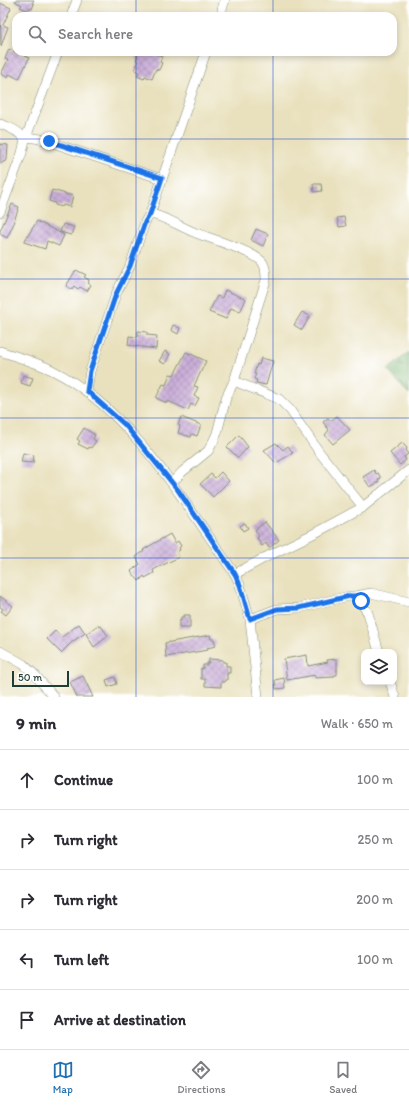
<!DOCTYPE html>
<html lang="en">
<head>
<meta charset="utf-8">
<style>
  :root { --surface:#fff; --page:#f2f2f3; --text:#2b2b33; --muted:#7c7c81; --line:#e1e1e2; --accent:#1f6fb2 }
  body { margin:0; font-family:Itim,sans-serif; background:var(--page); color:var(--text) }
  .controls { position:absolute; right:12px; bottom:12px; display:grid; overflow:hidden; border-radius:8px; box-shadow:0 2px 6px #0003 }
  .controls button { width:36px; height:36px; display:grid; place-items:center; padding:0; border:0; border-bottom:1px solid var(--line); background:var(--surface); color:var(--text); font:20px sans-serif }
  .scale { position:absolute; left:12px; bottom:10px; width:57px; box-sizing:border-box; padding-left:4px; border:2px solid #1f3d34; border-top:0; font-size:11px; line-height:14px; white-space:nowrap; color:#1f3d34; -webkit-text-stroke:3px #fff; paint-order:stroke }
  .stop { position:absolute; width:12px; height:12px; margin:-9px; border:3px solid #1a73e8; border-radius:50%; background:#fff }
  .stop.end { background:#1a73e8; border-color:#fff; box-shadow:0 1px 4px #0008 }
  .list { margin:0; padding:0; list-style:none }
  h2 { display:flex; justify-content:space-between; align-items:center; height:52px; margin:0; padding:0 16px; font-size:17px }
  h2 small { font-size:13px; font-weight:400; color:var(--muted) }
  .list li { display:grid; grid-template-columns:26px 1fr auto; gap:12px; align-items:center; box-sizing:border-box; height:60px; padding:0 16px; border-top:1px solid var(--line) }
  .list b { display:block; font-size:15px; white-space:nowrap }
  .list em { font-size:13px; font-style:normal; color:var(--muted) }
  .icon { flex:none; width:22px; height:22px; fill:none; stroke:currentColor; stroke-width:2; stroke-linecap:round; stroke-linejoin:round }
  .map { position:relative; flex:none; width:409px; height:697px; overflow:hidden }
  .search { position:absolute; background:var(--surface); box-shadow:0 2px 6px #0003; left:12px; right:12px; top:12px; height:44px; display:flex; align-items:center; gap:10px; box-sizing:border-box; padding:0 14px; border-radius:12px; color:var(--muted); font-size:15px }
  .sheet { height:352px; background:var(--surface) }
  nav { display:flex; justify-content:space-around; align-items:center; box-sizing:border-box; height:56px; border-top:1px solid var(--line); background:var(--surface); font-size:11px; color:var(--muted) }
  nav a { display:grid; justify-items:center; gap:2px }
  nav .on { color:var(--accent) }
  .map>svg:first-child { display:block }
</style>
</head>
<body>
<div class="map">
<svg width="409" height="697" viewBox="0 0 409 697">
  <defs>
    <pattern id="forest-firs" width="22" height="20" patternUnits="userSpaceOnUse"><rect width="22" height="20" fill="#7fb46f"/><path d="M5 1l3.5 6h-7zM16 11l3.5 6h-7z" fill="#67945c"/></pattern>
    <pattern id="building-cross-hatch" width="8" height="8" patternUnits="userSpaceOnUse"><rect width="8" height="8" fill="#cbafd9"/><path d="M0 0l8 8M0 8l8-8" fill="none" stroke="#a490b1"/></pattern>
  </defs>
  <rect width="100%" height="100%" fill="#fff"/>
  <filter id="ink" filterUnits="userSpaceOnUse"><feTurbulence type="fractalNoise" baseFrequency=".025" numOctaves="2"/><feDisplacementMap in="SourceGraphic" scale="8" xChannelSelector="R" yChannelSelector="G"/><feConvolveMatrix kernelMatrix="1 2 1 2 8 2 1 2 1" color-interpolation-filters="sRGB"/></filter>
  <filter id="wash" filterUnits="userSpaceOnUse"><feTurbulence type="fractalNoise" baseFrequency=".012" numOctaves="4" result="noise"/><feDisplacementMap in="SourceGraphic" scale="16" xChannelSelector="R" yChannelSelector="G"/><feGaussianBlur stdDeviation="0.9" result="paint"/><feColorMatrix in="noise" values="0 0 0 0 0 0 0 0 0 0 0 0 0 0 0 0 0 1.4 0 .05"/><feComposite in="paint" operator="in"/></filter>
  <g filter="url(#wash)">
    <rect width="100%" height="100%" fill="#e9e1be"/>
    <path fill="url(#forest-firs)" stroke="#4f7852" d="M409,352V395L388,370Z"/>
    <g id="blocks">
      <g fill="url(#building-cross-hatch)">
        <path d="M15,0H34L32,3L34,4L32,9L29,8L27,10L20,7L22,5L15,1Z"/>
        <path d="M0,3L11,8L3,25L8,27L1,46Z"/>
        <path d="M9,49L29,58L19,79L9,74L8,78L1,74L8,60L5,59Z"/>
        <path d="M139,52H151L162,56L160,62L162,63L159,70L156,69L152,79L145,76L144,79L137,76L139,72L135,70L138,61L136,60Z"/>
        <path d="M0,144L8,145L7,160L0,164Z"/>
        <path d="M313,184H321L322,191L314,192Z"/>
        <path d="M52,190L73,196L70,207L63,205L62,207L55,205V203L49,201Z"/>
        <path d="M12,204L19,207L14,221H15L7,238L0,234V231Z"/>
        <path d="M344,217L346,226L339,227L337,218Z"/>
        <path d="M37,221L64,235L59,246L47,241L45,249L24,242Z"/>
        <path d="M63,224L74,227L71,235L60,232Z"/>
        <path d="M256,229L268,234L263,246L251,240Z"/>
        <path d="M76,270L86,275L84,277L89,280L88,283L91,285L87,291L80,287L78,289L74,286L72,289L66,286Z"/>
        <path d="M225,290L246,299L240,312L231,308L226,319L209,312L217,296L222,298Z"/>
        <path d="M302,312L310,316L302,330L294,325Z"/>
        <path d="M173,325L180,328L178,334L171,330Z"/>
        <path d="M138,331L147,332V335L157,336L156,349L128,345L129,336L137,337Z"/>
        <path d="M165,351L170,354L165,364L159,361Z"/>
        <path d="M186,352L206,361L194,386L198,387L194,396L199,398L195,406L191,404L188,410L168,401L167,403L156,398L163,384L166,385L170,374L174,375Z"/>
        <path d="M261,358L273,361L266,385L256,383L257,380L254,379L256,374H254L257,364L259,365Z"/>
        <path d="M23,375L33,378L30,386L21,383Z"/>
        <path d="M337,416L350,430L333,444L325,435L329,430L323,422L328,418L331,421Z"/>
        <path d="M181,417L201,425L197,436L192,434L191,437L178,433L180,426L178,425Z"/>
        <path d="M84,428L95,435L93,439L96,441L91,448L89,447L88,449L78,444L80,441L77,439Z"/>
        <path d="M239,435L248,447L238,458L227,447Z"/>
        <path d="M276,443L283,450L288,446L293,453L276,463L264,450Z"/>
        <path d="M402,443L407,448L406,451L408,454L404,457L406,460L400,465L390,453Z"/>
        <path d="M23,453L34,455L33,463L21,462Z"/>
        <path d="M374,470L376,474L378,473L381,478L378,480L379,482L370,487L363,477Z"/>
        <path d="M221,472L229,481L213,497L200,484L211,474L215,478Z"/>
        <path d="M265,522L279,540L269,548L266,543L262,546L257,538L259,536L255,530Z"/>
        <path d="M245,523L248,528L243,531L240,526Z"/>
        <path d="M170,534L175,543L178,541L181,546L179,548L180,550L177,552L179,557L153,570L154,573L145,578L144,576L139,581L131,571L140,564L136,557L144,551L143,550Z"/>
        <path d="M0,596L13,606L6,615L1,611L3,609L0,607Z"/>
        <path d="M184,615H190V628H179V621H181V617H184Z"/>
        <path d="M79,624L85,633L72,642L61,653L47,639L55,631L62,637Z"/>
        <path d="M98,625L99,627L101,626L108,636L94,647L86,634Z"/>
        <path d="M210,635L211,639H214L216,646L207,648L208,650L166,657L165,643Z"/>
        <path d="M307,655L308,666L328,662L327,660L337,659V675H334V677L315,678V675L287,680L284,659Z"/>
        <path d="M209,659L223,660V662H226V666H230V673H227V680H225V682H221V687L205,686V679H201V668L203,669V665H207V663H209Z"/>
        <path d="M83,676L93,697H77L70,682Z"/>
        <path d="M115,677L117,684L108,687L106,680Z"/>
        <path d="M284,678L285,688L276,689L275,680Z"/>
      </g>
    </g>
  </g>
  <g filter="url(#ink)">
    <use href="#blocks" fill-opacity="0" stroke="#848f79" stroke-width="1"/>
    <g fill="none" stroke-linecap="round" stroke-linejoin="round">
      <g stroke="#848f79" stroke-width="10">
        <g id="street">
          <path d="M71,16L77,0"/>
          <path d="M222,16V9L225,0"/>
          <path d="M0,124C9,127 20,131 25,140"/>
          <path d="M26,137L41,139L162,179"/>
          <path d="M0,212L22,153L25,140L58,52"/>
          <path d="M150,214C167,217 180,227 196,233C209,238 256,252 263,263C266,268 266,274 266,280L234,381L226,398L217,433L214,440L208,451L182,472L172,483"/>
          <path d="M0,351C17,357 36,362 52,370C131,409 185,504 235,574L240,585L250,619L258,697"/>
          <path d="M234,381L279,399L290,410L320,453L363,507"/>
          <path d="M87,391L90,371L116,294L130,266L145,222L150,214L206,52"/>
          <path d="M235,574L266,557L317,532L363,507L409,470"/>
          <path d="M356,596L371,593L409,602"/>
          <path d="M250,619L277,609L299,608L349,596H356L368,613L379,652"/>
          <path d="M0,651L23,664L35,675L54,697"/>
          <path d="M390,682L395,697"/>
        </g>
      </g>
      <use href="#street" stroke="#fff" stroke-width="9"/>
    </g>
  </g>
  <g fill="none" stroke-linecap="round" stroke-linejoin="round" filter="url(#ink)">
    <path stroke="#1a73e8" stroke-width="5" d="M49,141L162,178L150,214L145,222L130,266L116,294L90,371L87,391L125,425L178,490L235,574L240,585L250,619L277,609L299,608L350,596H356L361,601"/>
  </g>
  <path fill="none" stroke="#1d4ed8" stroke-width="1" stroke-opacity="0.55" d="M136,0V16M273,0V16M136,52V697M273,52V697M0,139H409M0,279H409M0,418H409M0,558H409"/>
</svg>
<div class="controls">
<button><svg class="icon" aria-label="layers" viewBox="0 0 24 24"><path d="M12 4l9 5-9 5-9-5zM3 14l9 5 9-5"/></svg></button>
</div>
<div class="scale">50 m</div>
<div class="stop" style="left:361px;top:601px"></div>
<div class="stop end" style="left:49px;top:141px"></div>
<div class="search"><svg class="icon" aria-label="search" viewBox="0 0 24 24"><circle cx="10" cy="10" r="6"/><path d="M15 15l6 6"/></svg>Search here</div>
</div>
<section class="sheet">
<h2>9 min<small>Walk · 650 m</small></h2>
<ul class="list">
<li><svg class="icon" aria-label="ahead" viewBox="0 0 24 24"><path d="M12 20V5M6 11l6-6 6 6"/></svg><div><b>Continue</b></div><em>100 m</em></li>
<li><svg class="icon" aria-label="right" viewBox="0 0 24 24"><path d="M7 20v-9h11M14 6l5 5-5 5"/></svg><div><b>Turn right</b></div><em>250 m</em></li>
<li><svg class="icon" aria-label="right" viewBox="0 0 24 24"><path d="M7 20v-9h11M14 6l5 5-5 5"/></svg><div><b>Turn right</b></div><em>200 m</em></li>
<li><svg class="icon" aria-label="left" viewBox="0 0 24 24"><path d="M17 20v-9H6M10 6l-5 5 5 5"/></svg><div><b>Turn left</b></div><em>100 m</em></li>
<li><svg class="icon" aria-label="arrive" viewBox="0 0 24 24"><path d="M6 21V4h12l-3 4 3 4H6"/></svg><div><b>Arrive at destination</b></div></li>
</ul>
</section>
<nav>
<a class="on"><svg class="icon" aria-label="map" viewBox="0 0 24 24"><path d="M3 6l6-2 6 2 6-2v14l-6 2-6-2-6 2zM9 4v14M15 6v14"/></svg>Map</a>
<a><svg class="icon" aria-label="directions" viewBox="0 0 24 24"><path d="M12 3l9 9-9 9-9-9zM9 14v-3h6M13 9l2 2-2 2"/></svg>Directions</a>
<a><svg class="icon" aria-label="saved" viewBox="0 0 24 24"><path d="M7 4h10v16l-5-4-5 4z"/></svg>Saved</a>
</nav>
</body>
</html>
